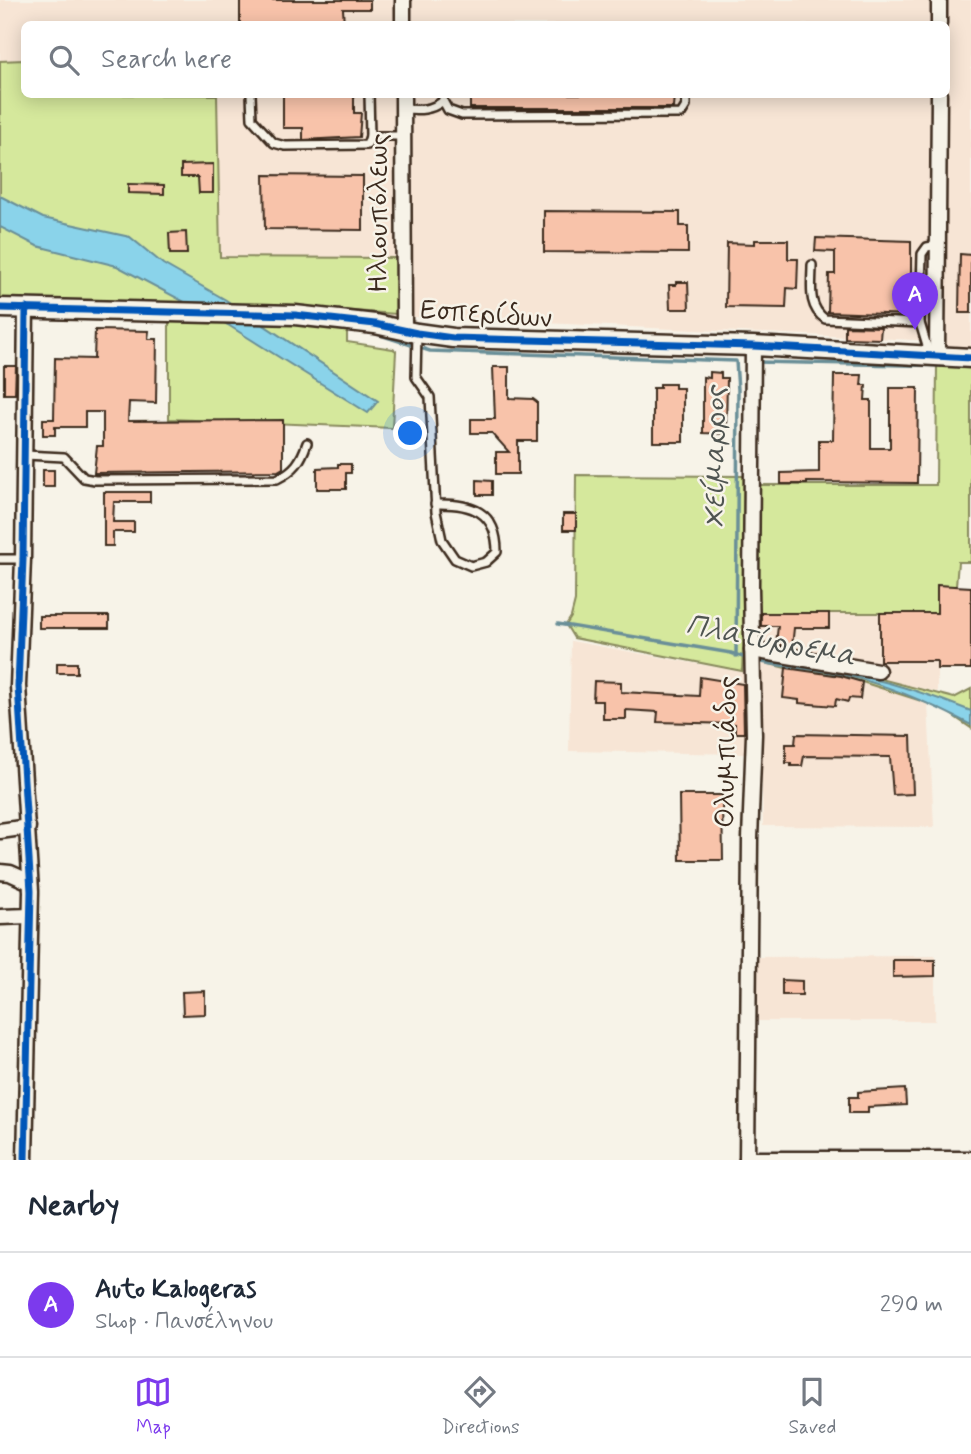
<!DOCTYPE html>
<html lang="en">
<head>
<meta charset="utf-8">
<style>
  :root { --surface:#fff; --page:#f6f6f7; --text:#1f2937; --muted:#747a83; --line:#e0e1e3; --accent:#7c3aed }
  body { margin:0; font-family:Mynerve,sans-serif; background:var(--page); color:var(--text) }
  .you { position:absolute; left:411px; top:434px; width:24px; height:24px; margin:-18px; border:5px solid #fff; border-radius:50%; background:#1a73e8; box-shadow:0 0 0 10px #1a73e833 }
  .badge { display:grid; place-items:center; width:46px; height:46px; border-radius:50%; background:var(--accent); color:#fff; font-size:23px; font-weight:700 }
  .pin { position:absolute; translate:-50% -58px; filter:drop-shadow(0 2px 4px #0008) }
  .pin::after { content:''; position:absolute; top:37px; width:24px; height:21px; background:inherit; clip-path:polygon(0 0,100% 0,50% 100%) }
  .list { margin:0; padding:0; list-style:none }
  h2 { display:flex; justify-content:space-between; align-items:center; height:91px; margin:0; padding:0 28px; font-size:30px }
  h2 small { font-size:23px; font-weight:400; color:var(--muted) }
  .list li { display:grid; grid-template-columns:46px 1fr auto; gap:21px; align-items:center; box-sizing:border-box; height:105px; padding:0 28px; border-top:2px solid var(--line) }
  .list b { display:block; font-size:26px; white-space:nowrap }
  .list p { margin:0; font-size:23px; white-space:nowrap; color:var(--muted) }
  .list em { font-size:23px; font-style:normal; color:var(--muted) }
  .icon { flex:none; width:38px; height:38px; fill:none; stroke:currentColor; stroke-width:2; stroke-linecap:round; stroke-linejoin:round }
  .map { position:relative; flex:none; width:971px; height:1160px; overflow:hidden }
  .search { position:absolute; background:var(--surface); box-shadow:0 4px 18px #0003; left:21px; right:21px; top:21px; height:77px; display:flex; align-items:center; gap:18px; box-sizing:border-box; padding:0 24px; border-radius:10px; color:var(--muted); font-size:26px }
  .sheet { height:196px; background:var(--surface) }
  nav { display:flex; justify-content:space-around; align-items:center; box-sizing:border-box; height:98px; border-top:2px solid var(--line); background:var(--surface); font-size:19px; color:var(--muted) }
  nav a { display:grid; justify-items:center; gap:4px }
  nav .on { color:var(--accent) }
  .map>svg:first-child { display:block }
</style>
</head>
<body>
<div class="map">
<svg width="971" height="1160" viewBox="0 0 971 1160">
  <rect width="100%" height="100%" fill="#f7f3e8"/>
  <filter id="ink" filterUnits="userSpaceOnUse"><feTurbulence type="fractalNoise" baseFrequency=".0143" numOctaves="2"/><feDisplacementMap in="SourceGraphic" scale="14" xChannelSelector="R" yChannelSelector="G"/><feConvolveMatrix kernelMatrix="1 2 1 2 8 2 1 2 1" color-interpolation-filters="sRGB"/></filter>
  <g filter="url(#ink)">
    <g fill="#f7e5d5" fill-rule="evenodd">
      <path d="M0,0H971V350L937,349V341L0,298ZM24,24H946V94H24Z"/>
      <path d="M757,613H937V692L878,678V666L767,648L757,642Z"/>
      <path d="M571,641L748,673L745,754L569,751Z"/>
      <path d="M758,662L802,672L841,676L928,704L934,827L763,826Z"/>
      <path d="M935,956V1021H757V957Z"/>
    </g>
    <g fill="#d5e89c" stroke="#88895d" stroke-width="2">
      <path d="M24,60V94L217,95L220,257L396,258L397,314L293,307L347,325V342L393,349L396,351L392,428L169,419V318L143,304L0,298V61Z"/>
      <path d="M937,363L971,365V562H958L956,586L937,613H757L758,485H936Z"/>
      <path d="M576,475L745,476V604L742,671L574,638L566,625L571,617L575,601Z"/>
      <path d="M757,661L831,666L954,698L971,689V728L940,707L862,682L841,676L802,672Z"/>
    </g>
    <g fill="#8ad3ea" stroke="#6a8f98" stroke-width="2">
      <path d="M0,196L43,218L130,237L163,264L226,300L378,401L368,413L228,325L117,266L37,246L0,227Z"/>
      <path d="M758,662C832,665 902,683 971,711V725C932,704 888,685 844,675C815,669 786,668 758,662Z"/>
    </g>
    <g fill="none" stroke-linecap="round" stroke-linejoin="round">
      <g stroke="#6a8f98" stroke-width="3.5">
        <path d="M368,331L430,351L736,361L738,390L736,656"/>
        <path d="M756,362L955,366"/>
        <path d="M558,624L731,653L749,659"/>
        <path d="M756,660L777,663"/>
      </g>
    </g>
    <g fill="#f8c3aa" stroke="#3b2a1e" stroke-width="2">
      <path d="M240,0H370V9H343L344,24H240Z"/>
      <path d="M283,94H354V113H361L359,137L303,140V128H283Z"/>
      <path d="M470,94H674L673,108H470Z"/>
      <path d="M213,164V193H199L198,177H181V165Z"/>
      <path d="M264,175L363,176V230L265,229Z"/>
      <path d="M128,184L164,185V194L128,193Z"/>
      <path d="M544,211L680,212V226H688V253L544,252Z"/>
      <path d="M186,232L187,254H170L169,233Z"/>
      <path d="M816,238L911,241V315L828,312L829,274H835V252L815,251Z"/>
      <path d="M755,240H788V259H798L797,289L787,288L786,308L726,307L727,243L755,244Z"/>
      <path d="M960,254L971,255V313H959Z"/>
      <path d="M676,282H688L689,309H670L669,285H676Z"/>
      <path d="M845,326L881,327L880,339L845,338Z"/>
      <path d="M95,330L149,331L148,339H157L156,403L129,402L128,421L283,420V468L278,471L94,473L97,446H103V412H85V427H55V435H43V419H54L55,358L94,359Z"/>
      <path d="M4,366H16L15,394H4Z"/>
      <path d="M493,367H509V398L533,399L537,402V441H518V474H496V452H509L492,433H471V419H495Z"/>
      <path d="M710,372L721,373V378H727L726,434L703,433V377L710,378Z"/>
      <path d="M834,375H862L861,385H866L865,400H871V448H890V388H918L917,483L807,482V484H781V473L819,472V440H833Z"/>
      <path d="M660,384H675V388H683V442H653V388H660Z"/>
      <path d="M338,464H351V473H346V489H317V468L338,467Z"/>
      <rect x="43" y="470" width="11" height="17"/>
      <path d="M477,480L492,481V495H477Z"/>
      <path d="M104,492H150V502H114L113,522H134V532H113V546H104Z"/>
      <rect x="563" y="514" width="13" height="16"/>
      <path d="M937,585L971,587V669H937V661H880V613H937Z"/>
      <path d="M761,613H829V628H794L792,647L776,644L778,626H761Z"/>
      <rect x="39" y="616" width="70" height="12"/>
      <rect x="57" y="663" width="20" height="10"/>
      <path d="M786,668L841,676L862,682L860,699L849,698L848,702L836,699L835,706L799,703V700L783,698Z"/>
      <path d="M700,677L743,684L744,733H735V724L657,722L658,712L626,710V719H603V701H593L594,681L621,682V692L699,696Z"/>
      <path d="M796,734L911,736L913,794L893,795L890,757L804,756L802,766H791V763H786V744H795Z"/>
      <path d="M679,795H722L723,860H680Z"/>
      <path d="M893,960H935V976L893,977Z"/>
      <path d="M782,980L802,981V995H782Z"/>
      <path d="M205,991V1014L183,1015L182,992Z"/>
      <path d="M905,1089L906,1105L868,1107V1113H849V1097H858V1092Z"/>
    </g>
    <g fill="none" stroke-linecap="round" stroke-linejoin="round">
      <g stroke="#3b2a1e" stroke-width="12">
        <g id="service">
          <path d="M251,94L252,119L274,143L285,146L367,145L370,136L369,94"/>
          <path d="M443,94V101L448,110L462,115L681,114L686,106V94"/>
          <path d="M403,109C419,110 430,111 443,101"/>
          <path d="M370,136H403"/>
          <path d="M812,265C812,286 807,306 825,319L920,323L930,356"/>
          <path d="M920,323L922,254L927,247L938,245"/>
          <path d="M417,334L416,377L430,397L436,512L442,540L455,559L471,566L486,562L497,552C497,511 471,503 435,504"/>
          <path d="M25,455L64,457L84,478L95,480L277,479C295,470 301,461 307,443"/>
          <path d="M0,559H23"/>
        </g>
      </g>
      <g stroke="#3b2a1e" stroke-width="19">
        <g id="minor">
          <path d="M403,24V0"/>
          <path d="M939,24V0"/>
          <path d="M403,94L404,330"/>
          <path d="M937,357L939,94"/>
          <path d="M752,650L878,671"/>
          <path d="M0,831L28,827"/>
          <path d="M0,872L10,873L30,882"/>
          <path d="M0,917L30,916"/>
          <path d="M747,1159H971"/>
          <path d="M25,1160L31,891L18,686L23,559L26,308"/>
          <path d="M747,1160L750,839L754,735L751,587L753,346"/>
        </g>
      </g>
      <g stroke="#3b2a1e" stroke-width="23">
        <path id="tertiary" d="M0,308L295,315L375,324L417,333L453,338L753,346L971,358"/>
      </g>
      <use href="#service" stroke="#f7f3e8" stroke-width="7"/>
      <use href="#minor" stroke="#f7f3e8" stroke-width="14"/>
      <use href="#tertiary" stroke="#f7f3e8" stroke-width="18"/>
      <g stroke="#f7f3e8" stroke-width="11">
        <g id="cycleway">
          <path d="M0,308L295,315L375,324L417,333L453,338L753,346L971,358"/>
          <path d="M25,1160L31,891L18,686L23,559L26,308"/>
        </g>
      </g>
      <use href="#cycleway" stroke="#0057b8" stroke-width="7"/>
    </g>
  </g>
  <g text-anchor="middle" dominant-baseline="central" stroke-width="5" stroke-linejoin="round" paint-order="stroke">
    <g font-size="28" fill="#3b2a1e" stroke="#f7f3e8">
      <text transform="translate(379 213) rotate(-90)">Ηλιουπόλεως</text>
      <text transform="translate(486 315) rotate(4)">Εσπερίδων</text>
      <text transform="translate(727 752) rotate(-89)">Ολυμπιάδος</text>
    </g>
    <g font-size="30" font-style="italic" fill="#4f5451" stroke="#f7f3e8">
      <text transform="translate(715 457) rotate(-90)">Χείμαρρος</text>
      <text transform="translate(771 641) rotate(11)">Πλατύρρεμα</text>
    </g>
  </g>
</svg>
<div class="you"></div>
<div class="pin badge" style="left:915px;top:330px">A</div>
<div class="search"><svg class="icon" aria-label="search" viewBox="0 0 24 24"><circle cx="10" cy="10" r="6"/><path d="M15 15l6 6"/></svg>Search here</div>
</div>
<section class="sheet">
<h2>Nearby<small></small></h2>
<ul class="list">
<li><span class="badge">A</span><div><b>Auto Kalogeras</b><p>Shop · Πανσέληνου</p></div><em>290 m</em></li>
</ul>
</section>
<nav>
<a class="on"><svg class="icon" aria-label="map" viewBox="0 0 24 24"><path d="M3 6l6-2 6 2 6-2v14l-6 2-6-2-6 2zM9 4v14M15 6v14"/></svg>Map</a>
<a><svg class="icon" aria-label="directions" viewBox="0 0 24 24"><path d="M12 3l9 9-9 9-9-9zM9 14v-3h6M13 9l2 2-2 2"/></svg>Directions</a>
<a><svg class="icon" aria-label="saved" viewBox="0 0 24 24"><path d="M7 4h10v16l-5-4-5 4z"/></svg>Saved</a>
</nav>
</body>
</html>
